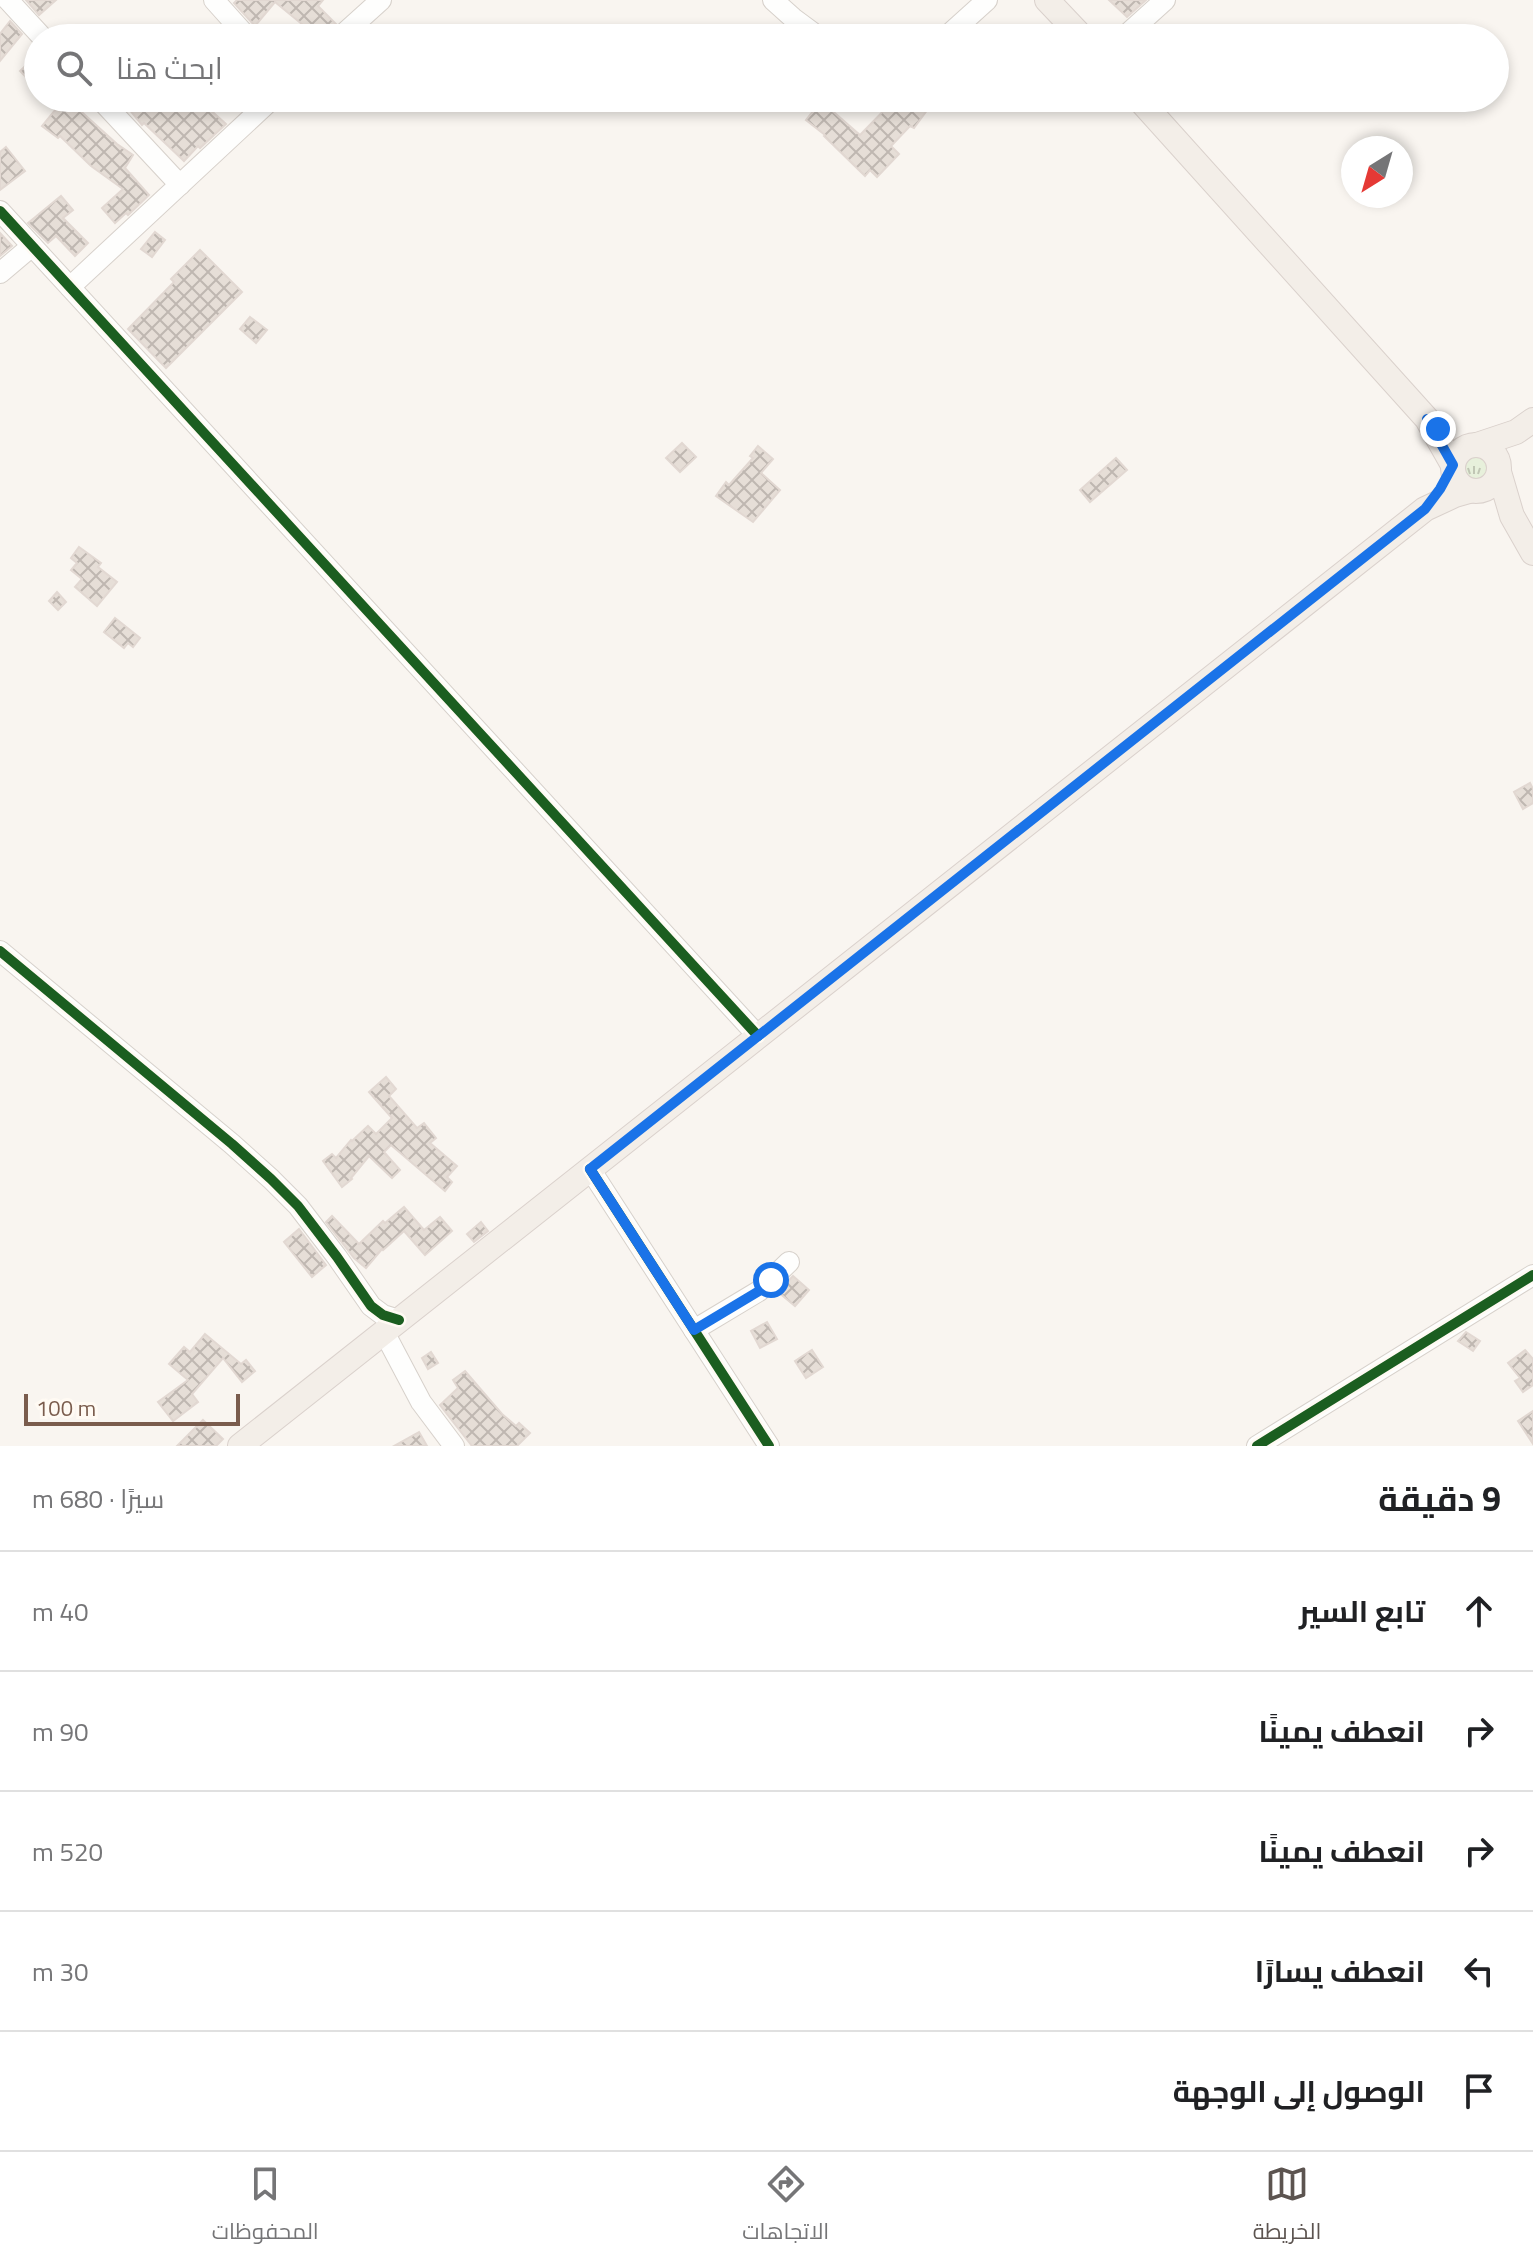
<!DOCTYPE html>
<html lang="ar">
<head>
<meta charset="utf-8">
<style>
  :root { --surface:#fff; --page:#f2f2f2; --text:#202124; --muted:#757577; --line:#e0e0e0; --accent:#5c5450 }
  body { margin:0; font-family:"Titillium Web",Cairo,sans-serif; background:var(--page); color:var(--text); direction:rtl }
  .compass { position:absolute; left:1341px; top:136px; width:72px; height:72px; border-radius:50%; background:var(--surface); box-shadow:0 4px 12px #0003; rotate:217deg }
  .scale { position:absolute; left:24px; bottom:20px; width:216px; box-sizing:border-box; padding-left:8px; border:4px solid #7a5c4d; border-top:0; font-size:22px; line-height:28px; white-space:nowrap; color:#7a5c4d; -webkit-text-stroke:6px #fffaf3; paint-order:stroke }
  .stop { position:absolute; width:24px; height:24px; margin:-18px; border:6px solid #1a73e8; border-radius:50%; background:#fff }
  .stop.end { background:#1a73e8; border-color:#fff; box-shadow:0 2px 8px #0008 }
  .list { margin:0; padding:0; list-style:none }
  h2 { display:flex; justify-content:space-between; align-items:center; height:104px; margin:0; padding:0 32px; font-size:34px }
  h2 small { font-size:26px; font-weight:400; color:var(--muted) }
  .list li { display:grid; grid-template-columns:52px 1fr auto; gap:24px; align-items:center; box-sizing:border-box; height:120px; padding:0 32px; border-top:2px solid var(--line) }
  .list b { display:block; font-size:30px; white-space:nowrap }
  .list em { font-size:26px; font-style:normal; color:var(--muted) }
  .icon { flex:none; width:44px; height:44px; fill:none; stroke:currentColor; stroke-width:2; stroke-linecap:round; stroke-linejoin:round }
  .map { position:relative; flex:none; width:1533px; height:1446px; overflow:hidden; direction:ltr }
  .search { position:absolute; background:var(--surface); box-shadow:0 4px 12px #0003; left:24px; right:24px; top:24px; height:88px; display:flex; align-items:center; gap:20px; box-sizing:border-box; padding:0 28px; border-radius:44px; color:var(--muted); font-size:30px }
  .sheet { height:704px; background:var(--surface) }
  nav { display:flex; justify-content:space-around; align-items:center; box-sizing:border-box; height:112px; border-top:2px solid var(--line); background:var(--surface); font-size:22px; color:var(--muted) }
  nav a { display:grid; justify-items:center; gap:4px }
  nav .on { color:var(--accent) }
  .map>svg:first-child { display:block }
</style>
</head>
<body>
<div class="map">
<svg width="1533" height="1446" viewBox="0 0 1533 1446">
  <defs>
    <pattern id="grass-tufts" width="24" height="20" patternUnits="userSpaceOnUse" patternTransform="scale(2)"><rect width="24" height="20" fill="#e7f0db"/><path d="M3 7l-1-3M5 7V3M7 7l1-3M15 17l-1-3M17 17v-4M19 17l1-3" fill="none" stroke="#c0c6b4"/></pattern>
    <pattern id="building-cross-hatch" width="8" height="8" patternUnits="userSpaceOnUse" patternTransform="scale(2)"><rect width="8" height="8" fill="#e6ded7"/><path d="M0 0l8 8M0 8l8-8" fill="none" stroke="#bfb7b1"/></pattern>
  </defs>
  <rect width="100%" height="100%" fill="#f9f5f0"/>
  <circle fill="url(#grass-tufts)" cx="1476" cy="469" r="17"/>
  <g fill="url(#building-cross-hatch)" stroke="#e2d8d2" stroke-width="2">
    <path d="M26,0H56L39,15Z"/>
    <path d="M237,0H323L318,6L336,24L323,38H290L303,25L275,2L255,26L234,3Z"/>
    <path d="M1109,0H1146L1127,17Z"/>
    <path d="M10,21L22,34L0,61V34Z"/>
    <path d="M38,54V70L28,79L20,71Z"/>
    <path d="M65,98H82L75,106L117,144L133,155L125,168L149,195L128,215L126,213L115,223L102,208L123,189L91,166L60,136L58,138L42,126Z"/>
    <path d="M120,98H213L206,106L226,124L200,148L198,146L184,161L144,123L142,125Z"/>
    <path d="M896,98H936L914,128L910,126L891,146L899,154L877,177L870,170L865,176L824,136L825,135L806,120L821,101L860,135Z"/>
    <path d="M6,147L25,171L0,190V152Z"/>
    <path d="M61,196L73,210L63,218L88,243L75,256L56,236L48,243L28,223Z"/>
    <path d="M155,232L165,240L152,257L141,249Z"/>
    <path d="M0,233L12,246L0,256Z"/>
    <path d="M200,250L242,292L166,368L128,329L174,282L171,279Z"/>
    <path d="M250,317L267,330L256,343L240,329Z"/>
    <path d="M682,443L696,457L680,472L666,458Z"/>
    <path d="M758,446L773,459L761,473L780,490L753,522L716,496L726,482L729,485L753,458L750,456Z"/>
    <path d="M1116,458L1127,470L1090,502L1080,490Z"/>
    <path d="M79,547L101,563L98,567L117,582L97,606L75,587L82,579L71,570L77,563L71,558Z"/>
    <path d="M57,592L66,602L58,610L49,601Z"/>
    <path d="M115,618L140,638L133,647L128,643L124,648L104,632Z"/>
    <path d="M1530,783L1533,789V803L1523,809L1514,792Z"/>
    <path d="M386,1077L396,1089L389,1096L417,1128L424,1123L436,1138L430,1143L457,1166L447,1177L452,1182L445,1191L391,1145L384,1152L400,1170L392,1178L369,1156L351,1178L352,1179L342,1187L323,1161L332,1154L336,1158L351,1140L352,1141L368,1126L376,1134L392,1118L369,1092Z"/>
    <path d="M404,1207L424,1230L440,1217L452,1231L425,1255L404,1231L383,1250L382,1249L366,1268L354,1258L326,1222L332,1216L359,1244L383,1221L385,1223Z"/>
    <path d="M481,1222L488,1231L474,1242L467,1234Z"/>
    <path d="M299,1229L326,1265L312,1277L284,1242Z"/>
    <path d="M793,1276L809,1290L795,1306L778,1292Z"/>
    <path d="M767,1322L777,1339L760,1348L751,1331Z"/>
    <path d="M1466,1332L1480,1341L1473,1351L1458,1341Z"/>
    <path d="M205,1334L241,1364L246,1360L255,1371L242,1382L223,1358L192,1394L198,1402L173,1421L158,1402L188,1380L169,1364L184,1347L190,1352Z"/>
    <path d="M812,1350L823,1367L806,1378L795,1361Z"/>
    <path d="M1525,1350L1533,1359V1385L1523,1392L1515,1381L1520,1378L1508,1363Z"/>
    <path d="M431,1352L438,1363L428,1369L422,1358Z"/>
    <path d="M465,1371L502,1414L516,1426L519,1423L530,1433L517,1446H472L440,1405L458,1388L453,1380Z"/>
    <path d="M1533,1411V1444L1518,1421Z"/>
    <path d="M203,1420L223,1439L216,1446H177Z"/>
    <path d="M419,1432L427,1446H394Z"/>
  </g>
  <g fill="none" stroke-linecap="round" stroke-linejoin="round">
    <g stroke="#d7d1cb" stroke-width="22">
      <g id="minor">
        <path d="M8,0L43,38"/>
        <path d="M214,0L248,38"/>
        <path d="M773,0L793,18L820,38"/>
        <path d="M339,38L381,0"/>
        <path d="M945,38L987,0"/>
        <path d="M1123,38L1165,0"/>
        <path d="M99,98L180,185"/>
        <path d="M0,211L758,1036"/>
        <path d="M0,273L32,246"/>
        <path d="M70,287L273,98"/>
        <path d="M0,951L232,1144L271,1179L298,1206L337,1257L371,1306L383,1315L399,1320"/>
        <path d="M590,1169L769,1446"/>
        <path d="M694,1330L759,1291L789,1262"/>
        <path d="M384,1332L421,1402L454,1446"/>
        <path d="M1257,1446L1533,1275"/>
      </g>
    </g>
    <g stroke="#dad1cc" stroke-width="26">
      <g id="major">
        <path d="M1047,0L1083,38"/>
        <path d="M1138,98L1427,419L1453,465"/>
        <circle cx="1476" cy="468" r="23"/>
        <path d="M1477,445L1516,432L1533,420"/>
        <path d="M1499,472L1512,516L1533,553"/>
        <path d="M240,1446L1425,509L1455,495L1469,491"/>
      </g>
    </g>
    <use href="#minor" stroke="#fefefd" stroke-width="20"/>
    <use href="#major" stroke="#f3eee8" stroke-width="24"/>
    <g stroke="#fffaf3" stroke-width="15">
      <g id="cycleway">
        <path d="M0,211L758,1036"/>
        <path d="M0,951L232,1144L271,1179L298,1206L337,1257L371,1306L383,1315L399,1320"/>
        <path d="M590,1169L769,1446"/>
        <path d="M1257,1446L1533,1275"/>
      </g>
    </g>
    <use href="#cycleway" stroke="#1b5e20" stroke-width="10"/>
  </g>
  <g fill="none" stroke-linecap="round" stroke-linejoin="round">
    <path stroke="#1a73e8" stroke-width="10" d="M771,1280L759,1291L694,1330L590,1169L1425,509L1440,489L1453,465L1427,419L1438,429"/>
  </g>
</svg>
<svg class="compass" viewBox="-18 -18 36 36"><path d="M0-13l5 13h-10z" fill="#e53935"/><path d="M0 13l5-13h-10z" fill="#757577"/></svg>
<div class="scale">100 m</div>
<div class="stop" style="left:771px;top:1280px"></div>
<div class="stop end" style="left:1438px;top:429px"></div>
<div class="search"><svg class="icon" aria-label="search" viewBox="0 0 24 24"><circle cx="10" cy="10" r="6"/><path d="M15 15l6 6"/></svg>ابحث هنا</div>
</div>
<section class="sheet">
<h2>9 دقيقة<small>سيرًا · 680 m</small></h2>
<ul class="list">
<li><svg class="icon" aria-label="ahead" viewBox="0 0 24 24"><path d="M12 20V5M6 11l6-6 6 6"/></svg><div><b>تابع السير</b></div><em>40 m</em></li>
<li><svg class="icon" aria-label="right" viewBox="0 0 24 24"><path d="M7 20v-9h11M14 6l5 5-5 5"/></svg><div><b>انعطف يمينًا</b></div><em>90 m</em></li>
<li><svg class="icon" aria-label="right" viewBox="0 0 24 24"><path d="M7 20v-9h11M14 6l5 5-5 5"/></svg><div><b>انعطف يمينًا</b></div><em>520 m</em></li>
<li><svg class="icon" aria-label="left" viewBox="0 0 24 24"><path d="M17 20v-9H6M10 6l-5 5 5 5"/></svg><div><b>انعطف يسارًا</b></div><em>30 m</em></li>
<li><svg class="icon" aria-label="arrive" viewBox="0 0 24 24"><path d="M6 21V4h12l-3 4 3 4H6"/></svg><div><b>الوصول إلى الوجهة</b></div></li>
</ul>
</section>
<nav>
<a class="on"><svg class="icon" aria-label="map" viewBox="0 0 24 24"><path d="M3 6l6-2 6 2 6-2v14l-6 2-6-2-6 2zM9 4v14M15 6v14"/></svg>الخريطة</a>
<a><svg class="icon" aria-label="directions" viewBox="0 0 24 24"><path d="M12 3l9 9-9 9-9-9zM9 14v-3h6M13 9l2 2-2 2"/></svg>الاتجاهات</a>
<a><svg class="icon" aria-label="saved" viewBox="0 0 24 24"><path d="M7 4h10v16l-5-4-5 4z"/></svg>المحفوظات</a>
</nav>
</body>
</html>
